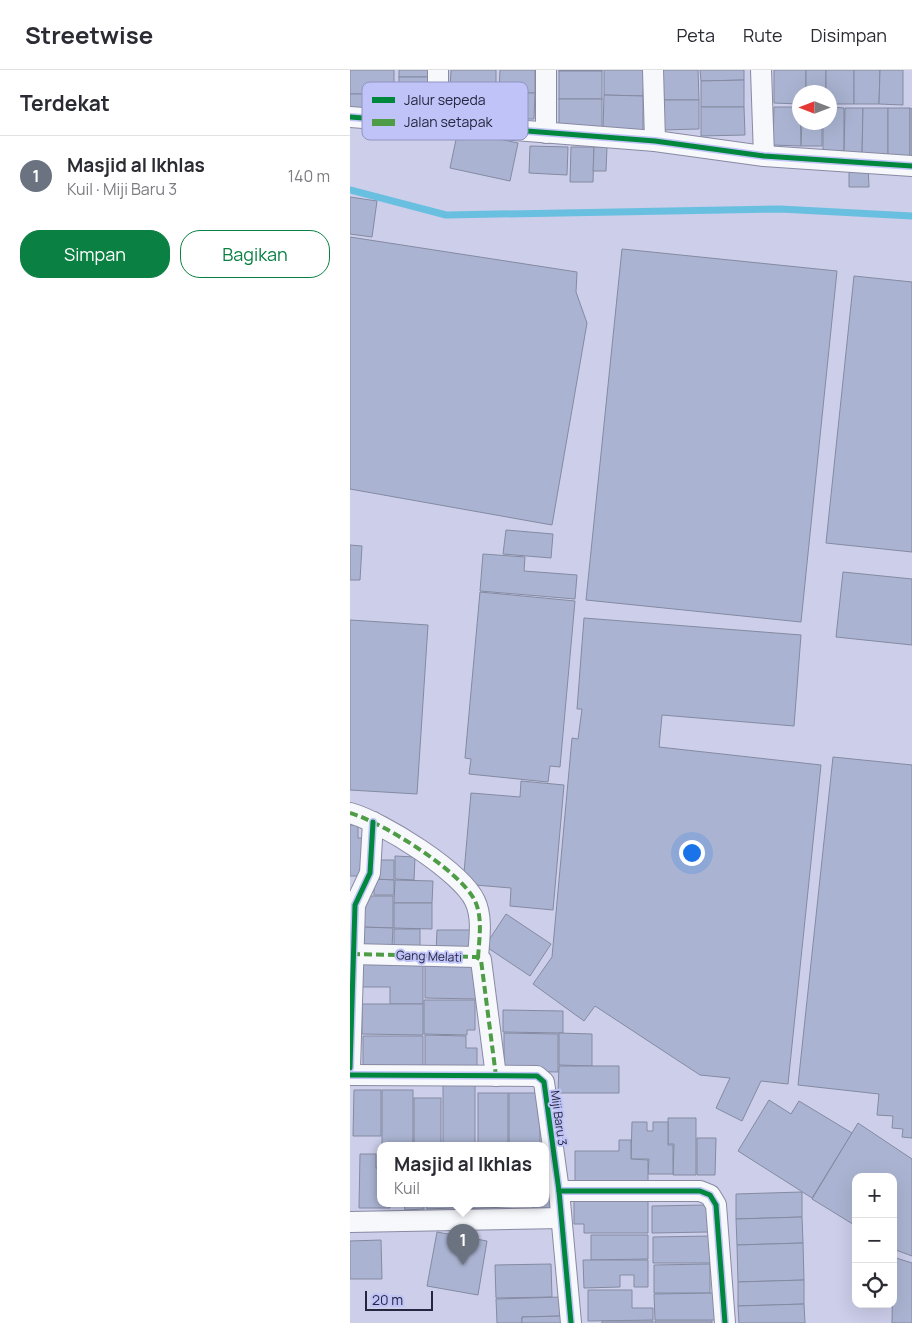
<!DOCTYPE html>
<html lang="id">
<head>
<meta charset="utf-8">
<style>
  :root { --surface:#fff; --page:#f7f7f7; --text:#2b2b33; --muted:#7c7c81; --line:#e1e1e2; --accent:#0b8043 }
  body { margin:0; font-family:Manrope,sans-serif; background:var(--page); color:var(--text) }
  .controls { position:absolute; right:15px; bottom:15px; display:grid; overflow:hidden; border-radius:10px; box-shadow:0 5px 20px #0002 }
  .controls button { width:45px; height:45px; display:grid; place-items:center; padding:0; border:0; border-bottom:1px solid var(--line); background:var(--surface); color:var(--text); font:25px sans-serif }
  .compass { position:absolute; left:442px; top:15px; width:45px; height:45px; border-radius:50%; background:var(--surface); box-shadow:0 5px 20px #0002; rotate:270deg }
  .scale { position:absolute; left:15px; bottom:12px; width:68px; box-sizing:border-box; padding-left:5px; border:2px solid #25263f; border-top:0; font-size:14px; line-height:18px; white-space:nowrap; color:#25263f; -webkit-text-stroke:4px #bfc3f7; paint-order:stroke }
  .you { position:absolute; left:341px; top:782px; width:18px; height:18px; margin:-12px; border:4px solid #fff; border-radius:50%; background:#1a73e8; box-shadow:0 0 0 8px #1a73e833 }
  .badge { display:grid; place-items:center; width:32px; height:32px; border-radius:50%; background:var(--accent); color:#fff; font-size:16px; font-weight:700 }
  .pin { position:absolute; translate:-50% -41px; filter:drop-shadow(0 1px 2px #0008) }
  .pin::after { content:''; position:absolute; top:26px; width:18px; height:15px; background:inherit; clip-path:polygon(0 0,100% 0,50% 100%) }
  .popup { position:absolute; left:27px; top:1072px; width:172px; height:65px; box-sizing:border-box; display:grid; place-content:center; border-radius:10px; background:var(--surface); filter:drop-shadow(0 1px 4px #0005); font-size:16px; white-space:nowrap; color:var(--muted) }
  .popup b { font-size:19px; color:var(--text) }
  .popup::after { content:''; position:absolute; left:50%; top:100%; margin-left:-10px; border:10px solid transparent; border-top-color:var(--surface) }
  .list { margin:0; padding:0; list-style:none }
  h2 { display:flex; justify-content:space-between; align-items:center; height:65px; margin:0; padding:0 20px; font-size:21px }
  h2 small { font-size:16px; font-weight:400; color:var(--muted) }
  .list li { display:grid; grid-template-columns:32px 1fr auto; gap:15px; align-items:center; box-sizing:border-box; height:80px; padding:0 20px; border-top:1px solid var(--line) }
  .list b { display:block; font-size:19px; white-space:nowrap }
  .list p { margin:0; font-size:16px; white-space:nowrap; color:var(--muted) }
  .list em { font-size:16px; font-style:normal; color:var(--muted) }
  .actions { display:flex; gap:10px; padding:15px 20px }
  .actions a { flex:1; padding:11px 0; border:1px solid var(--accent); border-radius:20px; text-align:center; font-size:18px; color:var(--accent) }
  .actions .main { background:var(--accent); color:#fff }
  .icon { flex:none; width:28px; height:28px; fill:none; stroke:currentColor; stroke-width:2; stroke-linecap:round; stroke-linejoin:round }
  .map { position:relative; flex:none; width:562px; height:1253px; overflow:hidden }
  header { display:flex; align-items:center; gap:30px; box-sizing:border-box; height:70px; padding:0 25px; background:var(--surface); border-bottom:1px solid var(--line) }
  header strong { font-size:24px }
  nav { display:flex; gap:28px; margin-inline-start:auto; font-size:18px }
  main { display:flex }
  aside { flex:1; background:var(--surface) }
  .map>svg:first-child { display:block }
</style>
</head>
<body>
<header>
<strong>Streetwise</strong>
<nav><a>Peta</a><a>Rute</a><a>Disimpan</a></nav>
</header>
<main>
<aside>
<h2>Terdekat<small></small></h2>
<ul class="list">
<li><span class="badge" style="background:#6b7280">1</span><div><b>Masjid al Ikhlas</b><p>Kuil · Miji Baru 3</p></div><em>140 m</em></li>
</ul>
<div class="actions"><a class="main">Simpan</a><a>Bagikan</a></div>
</aside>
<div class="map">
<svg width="562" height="1253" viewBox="0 0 562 1253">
  <rect width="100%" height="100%" fill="#ccceea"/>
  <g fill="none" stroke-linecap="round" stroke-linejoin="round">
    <path stroke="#69bfe0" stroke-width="7" d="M0,120L96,145L430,139L562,146"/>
  </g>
  <g fill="#aab4d2" stroke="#848aa1">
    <rect x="0" y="0" width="44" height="24"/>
    <rect x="49" y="0" width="34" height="7"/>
    <path d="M101,0H146V19H100Z"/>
    <path d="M150,0H185V23H149Z"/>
    <rect x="209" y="0" width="43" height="1"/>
    <path d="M254,0H294L293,26L254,25Z"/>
    <path d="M309,0H348L349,30H309Z"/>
    <path d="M350,0H394V10L351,11Z"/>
    <path d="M424,0H456V22H450V34L424,33Z"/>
    <rect x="456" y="0" width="20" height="22"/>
    <path d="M476,0H504V34H480V22H476Z"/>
    <path d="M504,0H530L529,34H504Z"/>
    <path d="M530,0H553V35L529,34Z"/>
    <rect x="209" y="1" width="43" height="28"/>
    <rect x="49" y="7" width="34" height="16"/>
    <path d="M394,10V37H351V11Z"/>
    <rect x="100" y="19" width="46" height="27"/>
    <rect x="49" y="23" width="34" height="18"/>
    <path d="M149,23H185L184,49H149Z"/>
    <rect x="0" y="24" width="44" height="19"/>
    <path d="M254,25L293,26V61L253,60Z"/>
    <rect x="209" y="29" width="43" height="28"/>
    <path d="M309,30H349V59L310,60Z"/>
    <path d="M351,37H394L395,65L351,66Z"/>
    <path d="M424,37H450L451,76L423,75Z"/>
    <path d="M480,37L494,38V81H473V52H480Z"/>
    <path d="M495,38H513L512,85H494Z"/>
    <path d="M513,38H538V85H512Z"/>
    <path d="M538,38H560V86L538,85Z"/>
    <path d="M560,38L562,39V86H560Z"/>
    <path d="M452,52H472V76H451Z"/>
    <path d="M108,60L168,73L160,111L100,98Z"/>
    <path d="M180,76L218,77L217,105L179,103Z"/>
    <path d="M221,77H244L243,112H220Z"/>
    <path d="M244,77H257L256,101H243Z"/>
    <path d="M518,95L519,117H499V96Z"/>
    <path d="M0,127L27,131L22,167L0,164Z"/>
    <path d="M0,167L227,202L226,222L237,253L202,455L0,419Z"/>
    <path d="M272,179L487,201L451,552L236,530Z"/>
    <path d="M504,206L562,212V482L476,473Z"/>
    <path d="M156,460L203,464L201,488L153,484Z"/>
    <path d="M0,475L12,476L10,510H0Z"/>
    <path d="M133,484L175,487L174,501L227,505L225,529L130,521Z"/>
    <path d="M493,502L562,509V575L486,567Z"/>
    <path d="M130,522L225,531L210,697L200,696L198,712L119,704L121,689L115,688Z"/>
    <path d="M234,548L451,565L444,656L312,645L309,677L471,695L438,1014L411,1011L392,1051L366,1038L380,1008L350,1005L245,936L234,951L183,914L202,887L222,668L228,669L232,639H227Z"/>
    <path d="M0,550L78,555L67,724L0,720Z"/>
    <path d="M483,687L562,695V1068L552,1067L553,1059L542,1058L543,1046L527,1045L529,1024L448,1015Z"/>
    <path d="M171,711L214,715L203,840L160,836L161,818L113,814L121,723L170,727Z"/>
    <path d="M0,755H8V768H15L17,806H0Z"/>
    <path d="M45,786L65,787L64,810L45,809Z"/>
    <path d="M24,790H44V810L24,809Z"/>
    <path d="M24,809L44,810V825H24Z"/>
    <path d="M45,810L83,811L82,833H44Z"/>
    <path d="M12,826H43V858L11,857Z"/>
    <path d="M44,833H82V859L44,858Z"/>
    <path d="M156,844L201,874L180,906L135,876Z"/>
    <path d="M11,857L43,858L42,877L11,876Z"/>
    <rect x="44" y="859" width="26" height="17"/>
    <path d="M87,860H127L122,884L86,883Z"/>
    <path d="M8,894H73V934H40V917H8Z"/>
    <path d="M75,894H127V929L75,928Z"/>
    <path d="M74,930H125V960H117V965L74,964Z"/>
    <path d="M12,934H73V965L12,964Z"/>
    <path d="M153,940L213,941V963L153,962Z"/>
    <path d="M154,963L208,964V1002L154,1001Z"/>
    <path d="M209,963L242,964V996L209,995Z"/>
    <path d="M75,965L116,966V978H127V996H75Z"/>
    <path d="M13,966H73V996L13,995Z"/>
    <path d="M209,996H269V1023H208Z"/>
    <rect x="93" y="1013" width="32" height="61"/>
    <path d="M4,1020H31V1066H3Z"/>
    <rect x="32" y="1020" width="31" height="54"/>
    <rect x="128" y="1023" width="30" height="51"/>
    <rect x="159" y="1023" width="31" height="51"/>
    <rect x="64" y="1028" width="27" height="46"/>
    <path d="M419,1030L441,1044L449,1031L502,1063L462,1128L388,1081Z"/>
    <path d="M318,1048H346V1105H323L324,1074H318Z"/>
    <path d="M282,1052H297V1061H303V1052H318V1075H323V1104H298L299,1089H281Z"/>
    <path d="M508,1053L562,1089V1186L543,1179V1107H506V1156L462,1129Z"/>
    <path d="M347,1068H366L365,1105H347Z"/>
    <path d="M269,1070H281V1089L298,1090V1116H225V1081H269Z"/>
    <path d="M196,1083L201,1139H183V1134H196Z"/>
    <path d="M10,1084H26V1098H31V1134H40V1138H9Z"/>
    <path d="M452,1122V1147L386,1149V1124Z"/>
    <path d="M224,1131H298V1163H234V1154H224Z"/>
    <path d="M54,1134H74V1139L55,1140Z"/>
    <path d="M76,1134H103L104,1138L77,1139Z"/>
    <path d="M105,1134H135V1138L105,1139Z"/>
    <path d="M136,1134H171V1136L136,1138Z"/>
    <path d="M358,1135V1162L302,1163V1136Z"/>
    <path d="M452,1147L453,1173L387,1175L386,1149Z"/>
    <path d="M87,1162L137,1171L128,1225L77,1216Z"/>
    <path d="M241,1165H298V1189L241,1190Z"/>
    <path d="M361,1166V1193H303V1167Z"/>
    <path d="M31,1170L32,1209H0V1171Z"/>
    <path d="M453,1173L454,1210L388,1212L387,1175Z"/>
    <path d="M543,1187L562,1193V1253H542Z"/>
    <path d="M233,1190H298V1217H284V1205H270V1217L234,1218Z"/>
    <path d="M201,1194L202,1227L146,1228L145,1195Z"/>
    <path d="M360,1194V1223H304V1195Z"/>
    <path d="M454,1210V1234L388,1236V1212Z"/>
    <path d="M238,1220H282V1238H303V1250L238,1251Z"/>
    <path d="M365,1223V1250H305L304,1224Z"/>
    <path d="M212,1227V1246L172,1247V1253H147L146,1229Z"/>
    <path d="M454,1234L455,1253H389L388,1236Z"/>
    <path d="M212,1246V1253H172V1247Z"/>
    <rect x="252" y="1251" width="51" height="2"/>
    <rect x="305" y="1251" width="57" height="2"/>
  </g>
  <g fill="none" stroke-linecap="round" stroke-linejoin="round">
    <g stroke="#898aa2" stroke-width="22">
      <g id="minor">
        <path d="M88,0V53"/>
        <path d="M196,0V63"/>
        <path d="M303,0L305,71"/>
        <path d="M411,0L414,86"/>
        <path d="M0,47L305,71L414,86L562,96"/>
        <path d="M0,743C32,752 111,801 125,831C133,848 129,870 128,888"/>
        <path d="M2,884L126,887L131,890L146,1006"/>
        <path d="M0,998L5,835L20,803L23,752"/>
        <path d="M0,1005L187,1006L194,1012L209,1121L221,1253"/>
        <path d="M209,1121H350L360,1125L366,1135L375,1253"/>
        <path d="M0,1152L211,1148"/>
      </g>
    </g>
    <use href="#minor" stroke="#f7f8fc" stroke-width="20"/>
    <g stroke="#4e9c45" stroke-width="4" stroke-dasharray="8 4" stroke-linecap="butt">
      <path d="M0,743C32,752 111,801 125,831C133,848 129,870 128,888"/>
      <path d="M2,884L126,887L131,890L146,1006"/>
    </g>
    <g stroke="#bfc3f7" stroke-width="8">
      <g id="cycleway">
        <path d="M0,47L305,71L414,86L562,96"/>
        <path d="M0,998L5,835L20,803L23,752"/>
        <path d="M0,1005L187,1006L194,1012L209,1121L221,1253"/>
        <path d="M209,1121H350L360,1125L366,1135L375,1253"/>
      </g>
    </g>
    <use href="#cycleway" stroke="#00873e" stroke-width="5"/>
  </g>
  <g text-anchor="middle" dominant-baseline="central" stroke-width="4" stroke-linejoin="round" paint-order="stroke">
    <g font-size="12" fill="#25263f" stroke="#bfc3f7">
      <text transform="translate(79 886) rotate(2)">Gang Melati</text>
      <text transform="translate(209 1048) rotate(82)">Miji Baru 3</text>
    </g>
  </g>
  <rect x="12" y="12" width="166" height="58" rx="8" fill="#bfc3f7" stroke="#9194c0" stroke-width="1"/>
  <rect x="22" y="27" width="23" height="6" fill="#00873e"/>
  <rect x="22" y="49" width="23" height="7" fill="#4e9c45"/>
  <g font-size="14" fill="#25263f">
    <text x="54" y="35">Jalur sepeda</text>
    <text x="54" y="57">Jalan setapak</text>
  </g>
</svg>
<div class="controls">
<button>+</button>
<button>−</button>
<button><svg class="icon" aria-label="locate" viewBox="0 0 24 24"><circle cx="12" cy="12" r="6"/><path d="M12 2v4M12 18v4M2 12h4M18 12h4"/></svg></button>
</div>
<svg class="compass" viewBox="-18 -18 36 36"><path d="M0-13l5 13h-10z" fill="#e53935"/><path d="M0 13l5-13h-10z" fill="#7c7c81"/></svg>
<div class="scale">20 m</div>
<div class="you"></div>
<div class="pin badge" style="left:113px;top:1195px;background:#6b7280">1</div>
<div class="popup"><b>Masjid al Ikhlas</b>Kuil</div>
</div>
</main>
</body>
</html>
